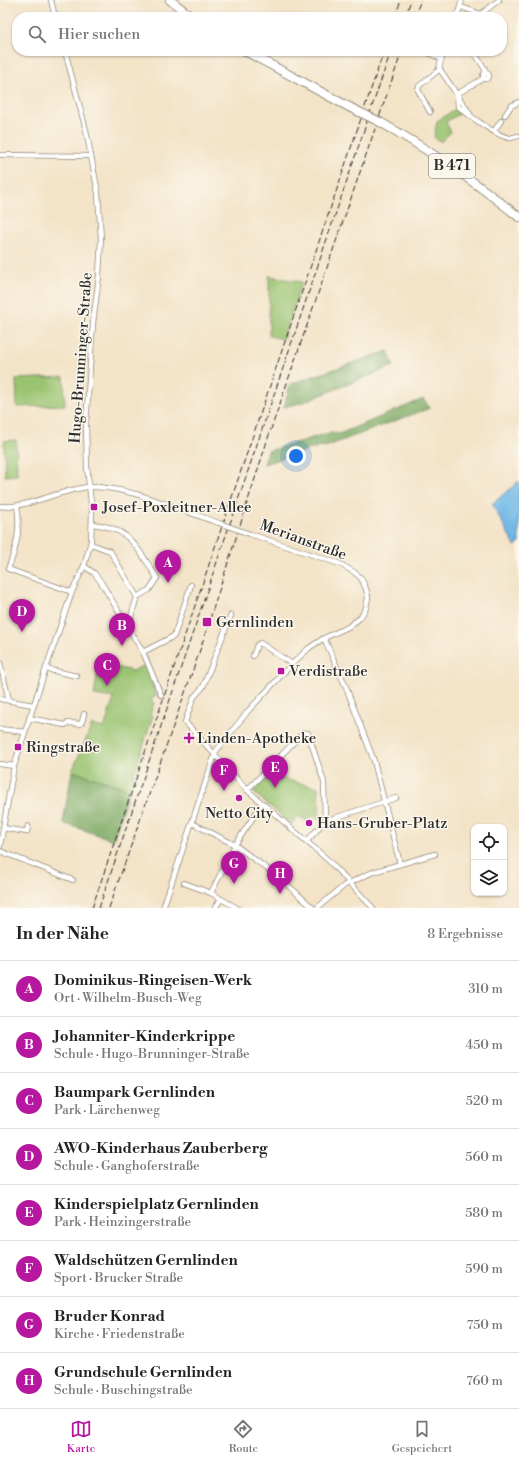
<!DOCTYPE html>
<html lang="de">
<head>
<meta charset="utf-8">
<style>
  :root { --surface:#fff; --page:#f6f6f6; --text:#222; --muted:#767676; --line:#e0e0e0; --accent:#b5179e }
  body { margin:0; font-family:"Libre Bodoni",serif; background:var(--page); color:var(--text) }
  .controls { position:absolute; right:12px; bottom:12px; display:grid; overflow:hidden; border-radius:8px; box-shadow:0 1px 3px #0004 }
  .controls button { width:36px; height:36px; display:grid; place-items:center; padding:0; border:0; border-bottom:1px solid var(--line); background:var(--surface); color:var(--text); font:20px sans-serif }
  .you { position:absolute; left:296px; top:456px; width:14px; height:14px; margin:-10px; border:3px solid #fff; border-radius:50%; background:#1a73e8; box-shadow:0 0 0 6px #1a73e833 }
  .badge { display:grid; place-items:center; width:26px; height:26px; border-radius:50%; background:var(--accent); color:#fff; font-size:13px; font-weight:700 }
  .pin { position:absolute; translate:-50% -33px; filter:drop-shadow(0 1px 2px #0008) }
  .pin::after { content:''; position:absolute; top:21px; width:14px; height:12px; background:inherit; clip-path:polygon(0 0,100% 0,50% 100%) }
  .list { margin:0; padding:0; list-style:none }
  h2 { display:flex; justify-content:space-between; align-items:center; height:52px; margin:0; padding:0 16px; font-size:17px }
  h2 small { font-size:13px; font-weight:400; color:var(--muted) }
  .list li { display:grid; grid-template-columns:26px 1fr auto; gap:12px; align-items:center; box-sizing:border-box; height:56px; padding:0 16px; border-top:1px solid var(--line) }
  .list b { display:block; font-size:15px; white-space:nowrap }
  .list p { margin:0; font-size:13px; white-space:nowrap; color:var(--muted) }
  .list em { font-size:13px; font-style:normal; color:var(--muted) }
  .icon { flex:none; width:22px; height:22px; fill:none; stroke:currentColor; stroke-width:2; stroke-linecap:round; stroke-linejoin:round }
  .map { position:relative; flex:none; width:519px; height:908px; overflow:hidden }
  .search { position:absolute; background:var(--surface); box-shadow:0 1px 3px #0004; left:12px; right:12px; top:12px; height:44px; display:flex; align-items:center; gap:10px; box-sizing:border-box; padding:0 14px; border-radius:16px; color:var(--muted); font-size:15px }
  .sheet { height:500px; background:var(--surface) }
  nav { display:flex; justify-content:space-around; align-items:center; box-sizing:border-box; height:56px; border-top:1px solid var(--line); background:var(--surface); font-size:11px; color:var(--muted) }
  nav a { display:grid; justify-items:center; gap:2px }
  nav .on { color:var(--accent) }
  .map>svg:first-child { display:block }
</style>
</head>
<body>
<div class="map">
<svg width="519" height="908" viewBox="0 0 519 908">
  <rect width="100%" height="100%" fill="#fbf7ec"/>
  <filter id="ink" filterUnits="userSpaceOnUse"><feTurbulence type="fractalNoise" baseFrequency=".025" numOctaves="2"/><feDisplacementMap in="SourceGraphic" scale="8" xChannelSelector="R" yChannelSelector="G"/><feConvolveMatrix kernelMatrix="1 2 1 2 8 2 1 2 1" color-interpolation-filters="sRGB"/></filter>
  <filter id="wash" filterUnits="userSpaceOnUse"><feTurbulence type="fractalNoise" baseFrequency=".012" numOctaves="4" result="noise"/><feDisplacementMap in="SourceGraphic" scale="16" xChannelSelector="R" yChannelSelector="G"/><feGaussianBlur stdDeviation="0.9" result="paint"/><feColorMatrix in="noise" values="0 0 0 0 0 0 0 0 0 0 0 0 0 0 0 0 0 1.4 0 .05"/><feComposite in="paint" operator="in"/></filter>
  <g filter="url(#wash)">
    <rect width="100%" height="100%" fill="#f3e3c7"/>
    <g fill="#99c36f" stroke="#62774d">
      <path d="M457,108L460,113L446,122L451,132L441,142L434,137L437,121Z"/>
      <path d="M269,276L302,282L283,339L269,336Z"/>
      <path d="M64,377L65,405L17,407L16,379Z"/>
      <path d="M16,440L17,475L5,476L4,441Z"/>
      <path d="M99,663L132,671L146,665L156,696L151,700L154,703L150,715L153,716L129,789L72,771L92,725L104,728L114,698L94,695Z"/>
      <path d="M272,773C278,779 309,785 318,787L320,821L313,815L307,822L299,816L291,824L253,792Z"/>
    </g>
    <g fill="#7aa962" stroke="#526a46">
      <path d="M388,351L394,366L301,403L284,407L290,384Z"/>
      <path d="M423,399L430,408L325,447L321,446L264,464L268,451L332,432L339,434Z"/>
      <path d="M72,771L129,789L113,840L63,823Z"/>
    </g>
    <path fill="#6eb8e7" stroke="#4c7289" d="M519,481V543L515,546L492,504Z"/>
  </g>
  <g filter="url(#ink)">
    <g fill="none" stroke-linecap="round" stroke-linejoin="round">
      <g stroke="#8f8779" stroke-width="6">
        <g id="street">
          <path d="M51,0L55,17"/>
          <path d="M461,7L481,14"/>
          <path d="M481,14L499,0"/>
          <path d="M438,16L439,17"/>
          <path d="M457,17L462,0"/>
          <path d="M425,51L441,59"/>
          <path d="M444,51L439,68L470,114"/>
          <path d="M473,51L485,69V74"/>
          <circle cx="486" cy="76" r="3"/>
          <path d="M457,94L458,106C467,114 498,137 510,138C512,138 516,136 519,136"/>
          <path d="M457,94L484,78"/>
          <path d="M430,112L418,90L419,86L440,69"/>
          <path d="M505,115L511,106L519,102"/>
          <path d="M494,131L501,121"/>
          <path d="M0,155L91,156"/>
          <path d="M0,506C22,510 62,489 89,487C127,485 182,511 219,523"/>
          <path d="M17,506C21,527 16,550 8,569L72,592"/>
          <path d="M92,524C130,527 138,549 157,578L149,590L137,597"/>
          <path d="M91,544L110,551L137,597L130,620L125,622"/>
          <path d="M84,566L94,573L101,582L143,652L161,695"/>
          <path d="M231,615L203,687L194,697L185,722L247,790L328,860L373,908"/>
          <path d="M324,638L346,687L374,761L400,864"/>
          <path d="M143,652L174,636L191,585"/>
          <path d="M253,656L257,645L260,643L292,664"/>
          <path d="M0,663L9,700"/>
          <path d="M46,669L77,676"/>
          <path d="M0,699L33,705"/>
          <path d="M29,718L65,725L68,723L80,724L82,722L84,714"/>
          <path d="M0,729L24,732"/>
          <path d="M0,764L14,766"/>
          <path d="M247,790L303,733H308L324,782L325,821"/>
          <path d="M192,823L235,845L281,879L313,908"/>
          <path d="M3,828L27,832L28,826"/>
          <path d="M307,841L325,821L396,798"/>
          <path d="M0,846L14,766L40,686L72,592L84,566L91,541L92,512L87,467L86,424L93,323L99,276L101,239L98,193L86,130L65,51"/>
          <path d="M0,851L73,880"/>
          <path d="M184,883L211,893L237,908"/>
          <path d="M211,893L235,845L262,804"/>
          <path d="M163,908L216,751L248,711L292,664L309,648L324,638L348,627L360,618L366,608L368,597L366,589L361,578L354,572L340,564L250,534"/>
          <path d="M215,908L221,899"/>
          <path d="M317,908L345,885L373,872L435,854"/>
        </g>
      </g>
      <g stroke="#8f8779" stroke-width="10">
        <g id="highway">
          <path d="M170,0L192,17"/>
          <path d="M245,51L351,108"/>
          <path d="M380,122C430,150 475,182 519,217"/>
        </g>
      </g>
      <use href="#street" stroke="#fff" stroke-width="4.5"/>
      <use href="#highway" stroke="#fff" stroke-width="8"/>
      <g stroke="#2b2b2b" stroke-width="1" stroke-dasharray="6 3" stroke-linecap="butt">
        <path d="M395,17L401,0"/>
        <path d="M405,17L411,0"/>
        <path d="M414,17L421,0"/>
        <path d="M92,908L384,51"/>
        <path d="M99,908L391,51"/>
        <path d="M109,908L199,653L269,435L402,51"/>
      </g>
      <g stroke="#8f8779" stroke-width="6" stroke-linecap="butt">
        <path id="street-bridge" d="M219,523L250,534"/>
      </g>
      <g stroke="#8f8779" stroke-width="10" stroke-linecap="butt">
        <path id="highway-bridge" d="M351,108L380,122"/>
      </g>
      <use href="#street-bridge" stroke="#fff" stroke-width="4.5"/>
      <use href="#highway-bridge" stroke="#fff" stroke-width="8"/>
    </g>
  </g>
  <g fill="#b5179e" stroke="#fbf7ec" stroke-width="1.5">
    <rect x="90" y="503" width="8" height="8" rx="2"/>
    <rect x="202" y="617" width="10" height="10" rx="2"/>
    <rect x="277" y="667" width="8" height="8" rx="2"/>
    <path d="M187 732h4v4h4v4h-4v4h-4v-4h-4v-4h4z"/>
    <rect x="14" y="743" width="8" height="8" rx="2"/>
    <circle cx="239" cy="798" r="4"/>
    <circle cx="309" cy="823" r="4"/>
  </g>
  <g text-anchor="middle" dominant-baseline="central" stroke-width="3" stroke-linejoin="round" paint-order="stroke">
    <rect fill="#fbf7ec" stroke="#696865" stroke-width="1" x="429" y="154" width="46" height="24" rx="3"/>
    <g font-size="14" font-weight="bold" fill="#2b2b2b">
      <text x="452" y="166">B 471</text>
    </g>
    <g font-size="15" fill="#2b2b2b" stroke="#fbf7ec">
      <text transform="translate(81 358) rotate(-86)">Hugo-Brunninger-Straße</text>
      <text transform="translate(303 540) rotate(20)">Merianstraße</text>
    </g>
    <g font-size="15" fill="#2b2b2b" stroke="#fbf7ec" text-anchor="start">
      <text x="102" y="507">Josef-Poxleitner-Allee</text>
      <text x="216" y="622">Gernlinden</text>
      <text x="289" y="671">Verdistraße</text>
      <text x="197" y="738">Linden-Apotheke</text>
      <text x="26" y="747">Ringstraße</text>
      <text x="239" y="813" text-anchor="middle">Netto City</text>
      <text x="317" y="823">Hans-Gruber-Platz</text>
    </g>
  </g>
</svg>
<div class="controls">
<button><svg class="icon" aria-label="locate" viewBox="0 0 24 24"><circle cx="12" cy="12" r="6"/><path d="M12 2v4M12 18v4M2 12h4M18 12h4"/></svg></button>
<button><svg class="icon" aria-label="layers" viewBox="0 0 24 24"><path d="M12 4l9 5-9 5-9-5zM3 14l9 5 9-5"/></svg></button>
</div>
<div class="you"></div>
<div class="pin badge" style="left:168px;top:583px">A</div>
<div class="pin badge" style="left:122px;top:646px">B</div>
<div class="pin badge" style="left:107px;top:686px">C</div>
<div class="pin badge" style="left:22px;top:632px">D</div>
<div class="pin badge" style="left:275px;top:788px">E</div>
<div class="pin badge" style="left:224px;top:791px">F</div>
<div class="pin badge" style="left:234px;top:884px">G</div>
<div class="pin badge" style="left:280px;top:894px">H</div>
<div class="search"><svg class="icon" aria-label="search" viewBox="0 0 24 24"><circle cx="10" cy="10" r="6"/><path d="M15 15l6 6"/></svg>Hier suchen</div>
</div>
<section class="sheet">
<h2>In der Nähe<small>8 Ergebnisse</small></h2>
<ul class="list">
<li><span class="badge">A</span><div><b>Dominikus-Ringeisen-Werk</b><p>Ort · Wilhelm-Busch-Weg</p></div><em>310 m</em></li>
<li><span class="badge">B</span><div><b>Johanniter-Kinderkrippe</b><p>Schule · Hugo-Brunninger-Straße</p></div><em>450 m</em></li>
<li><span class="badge">C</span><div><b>Baumpark Gernlinden</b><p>Park · Lärchenweg</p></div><em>520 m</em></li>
<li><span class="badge">D</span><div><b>AWO-Kinderhaus Zauberberg</b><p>Schule · Ganghoferstraße</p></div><em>560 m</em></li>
<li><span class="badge">E</span><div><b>Kinderspielplatz Gernlinden</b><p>Park · Heinzingerstraße</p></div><em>580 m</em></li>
<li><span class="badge">F</span><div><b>Waldschützen Gernlinden</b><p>Sport · Brucker Straße</p></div><em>590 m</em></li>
<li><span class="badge">G</span><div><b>Bruder Konrad</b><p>Kirche · Friedenstraße</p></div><em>750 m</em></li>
<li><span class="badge">H</span><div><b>Grundschule Gernlinden</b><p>Schule · Buschingstraße</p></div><em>760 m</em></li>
</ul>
</section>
<nav>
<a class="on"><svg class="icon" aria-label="map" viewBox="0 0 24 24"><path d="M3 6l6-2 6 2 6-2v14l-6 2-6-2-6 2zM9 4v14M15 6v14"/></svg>Karte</a>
<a><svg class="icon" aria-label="directions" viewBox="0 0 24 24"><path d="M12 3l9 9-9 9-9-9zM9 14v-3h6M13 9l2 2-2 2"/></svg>Route</a>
<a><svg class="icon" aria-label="saved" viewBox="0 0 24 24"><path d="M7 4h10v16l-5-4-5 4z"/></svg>Gespeichert</a>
</nav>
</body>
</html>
